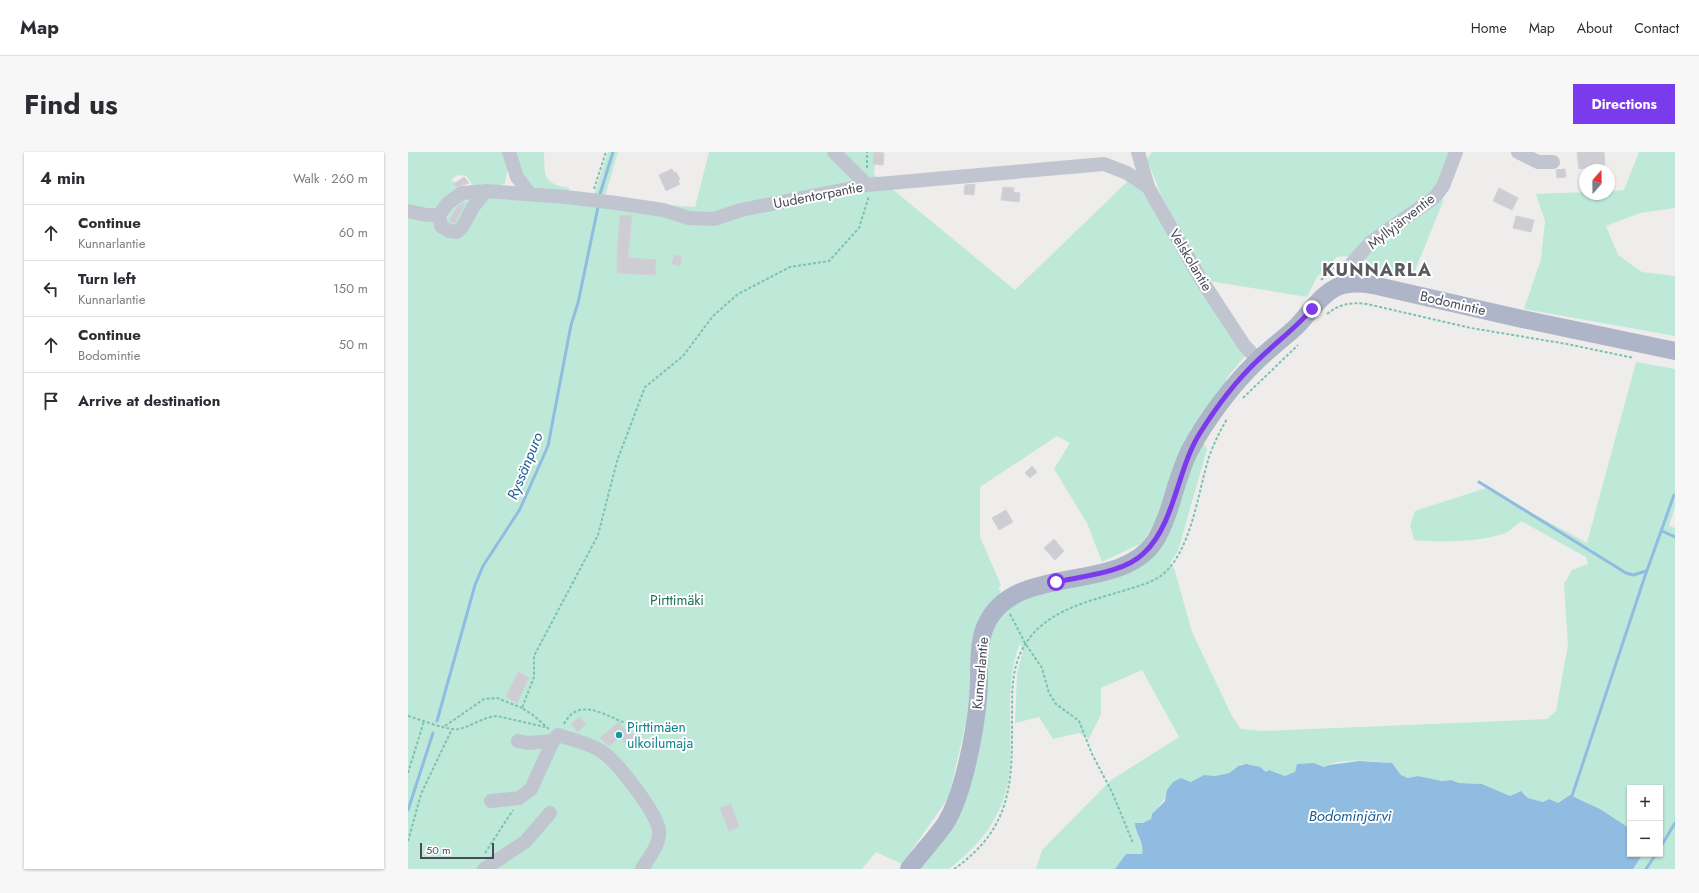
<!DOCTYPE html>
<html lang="en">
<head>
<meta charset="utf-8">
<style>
  :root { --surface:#fff; --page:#f7f7f7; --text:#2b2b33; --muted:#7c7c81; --line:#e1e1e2; --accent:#7c3aed }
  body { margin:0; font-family:Jost,sans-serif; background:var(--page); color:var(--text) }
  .controls { position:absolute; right:12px; bottom:12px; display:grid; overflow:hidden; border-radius:0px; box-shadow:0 1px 3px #0004 }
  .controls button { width:36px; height:36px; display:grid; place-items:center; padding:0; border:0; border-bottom:1px solid var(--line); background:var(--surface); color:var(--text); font:20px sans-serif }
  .compass { position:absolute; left:1171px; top:12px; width:36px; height:36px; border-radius:50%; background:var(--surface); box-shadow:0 1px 3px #0004; rotate:20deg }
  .scale { position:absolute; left:12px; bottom:10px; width:74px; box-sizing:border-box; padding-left:4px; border:2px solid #474b57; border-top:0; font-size:11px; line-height:14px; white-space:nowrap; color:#474b57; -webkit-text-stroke:3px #fff; paint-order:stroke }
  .stop { position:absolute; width:12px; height:12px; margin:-9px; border:3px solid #7c3aed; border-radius:50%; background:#fff }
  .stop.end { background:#7c3aed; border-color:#fff; box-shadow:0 1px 4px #0008 }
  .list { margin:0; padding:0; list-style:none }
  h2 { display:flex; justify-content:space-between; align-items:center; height:52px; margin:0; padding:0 16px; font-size:17px }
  h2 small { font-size:13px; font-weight:400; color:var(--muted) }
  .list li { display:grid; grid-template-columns:26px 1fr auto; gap:12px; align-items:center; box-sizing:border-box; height:56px; padding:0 16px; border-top:1px solid var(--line) }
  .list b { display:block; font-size:15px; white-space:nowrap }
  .list p { margin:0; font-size:13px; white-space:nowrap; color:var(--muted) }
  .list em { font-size:13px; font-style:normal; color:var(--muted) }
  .icon { flex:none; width:22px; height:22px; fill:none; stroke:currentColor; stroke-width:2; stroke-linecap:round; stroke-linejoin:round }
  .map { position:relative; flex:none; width:1267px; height:717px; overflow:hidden; border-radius:0px }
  header { display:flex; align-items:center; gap:24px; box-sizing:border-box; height:56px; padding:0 20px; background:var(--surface); border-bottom:1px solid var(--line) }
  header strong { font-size:19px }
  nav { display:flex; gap:22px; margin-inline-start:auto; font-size:14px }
  .intro { display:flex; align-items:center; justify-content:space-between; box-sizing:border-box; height:96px; padding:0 24px }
  h1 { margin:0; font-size:28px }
  .button { padding:10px 18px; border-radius:0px; background:var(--accent); color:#fff; font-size:14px; font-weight:700 }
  main { display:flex; gap:24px; padding:0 24px }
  aside { flex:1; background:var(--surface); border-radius:0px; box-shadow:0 1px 3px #0004 }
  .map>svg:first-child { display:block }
</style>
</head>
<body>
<header>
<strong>Map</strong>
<nav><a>Home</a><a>Map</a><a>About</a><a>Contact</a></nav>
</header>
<div class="intro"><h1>Find us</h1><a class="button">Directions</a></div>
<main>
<aside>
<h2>4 min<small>Walk · 260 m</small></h2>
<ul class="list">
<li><svg class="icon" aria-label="ahead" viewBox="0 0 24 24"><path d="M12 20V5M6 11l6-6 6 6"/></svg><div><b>Continue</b><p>Kunnarlantie</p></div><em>60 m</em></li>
<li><svg class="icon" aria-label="left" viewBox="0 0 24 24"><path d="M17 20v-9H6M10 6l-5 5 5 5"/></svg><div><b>Turn left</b><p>Kunnarlantie</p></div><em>150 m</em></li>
<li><svg class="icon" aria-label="ahead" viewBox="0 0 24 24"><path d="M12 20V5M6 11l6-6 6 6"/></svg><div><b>Continue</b><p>Bodomintie</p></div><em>50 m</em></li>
<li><svg class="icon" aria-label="arrive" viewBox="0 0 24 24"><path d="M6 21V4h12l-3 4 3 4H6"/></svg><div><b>Arrive at destination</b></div></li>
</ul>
</aside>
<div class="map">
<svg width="1267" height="717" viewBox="0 0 1267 717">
  <rect width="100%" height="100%" fill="#efedec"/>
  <g fill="#bee9d9">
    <path d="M0,0H97L100,17L97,31L88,36L66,35L58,24L49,23L43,28L60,39L287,55L301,0H468L466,22L607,138L725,24L837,204L818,227L819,230L783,278L753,361L734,391L694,410L679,371L646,317L662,291L649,284L572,335V385L593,433L590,437L593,439L571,476L558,570L541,645L494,712L468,700L454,717H0Z"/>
    <path d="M106,0H136C137,24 134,31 161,36V41L130,37L120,33Z"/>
    <path d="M200,0H210L197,44H187V40Z"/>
    <path d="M744,0H1043L1029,35L962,84L944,104L929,105L909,125L899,145L801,129L753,43L739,7Z"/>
    <path d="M1231,0H1267V56L1232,61L1198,74L1210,103L1234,120L1267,124V184L1116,157L1133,107L1137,69L1128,42L1177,40V42H1201V39L1216,38Z"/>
    <path d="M1036,47L1004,126L951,114L968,93Z"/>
    <path d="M1228,210L1267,217V355L1261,374L1267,376V717H1225L1235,702H1252V636H1222V677L1180,651L1162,643L1150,651L1141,647L1135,650L1120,646L1117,642L1109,640L1106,643L1100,644L1074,632L1051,631L1043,628L1034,629L1010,624L1000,626L993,623L984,611C963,609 935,605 916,615L906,611C897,615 885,624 876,624C869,623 866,617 858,620L834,612L826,616L821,621L807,624L796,623L783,630L773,626C769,630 743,664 743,667L735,671H731L728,678L735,698L734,702L718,703L707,717H628L634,698L703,628L771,585L734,518L693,536V562L681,587L671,581L645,587L631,565L607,571L609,521L615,499L612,491C597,530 604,569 602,609C601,657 577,689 541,717H506L541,673L577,493L585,470L608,449L736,407L793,287L799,297L770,399L762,411L766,416L784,480L824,564L833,577L854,579L1139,567L1148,559L1160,493L1156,432L1164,418L1180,412L1178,405L1113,369C1109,372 1105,376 1101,379C1082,390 1028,391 1006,388L1002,373L1007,359L1078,336L1179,391Z"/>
  </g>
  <path fill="#90bce1" d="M951,609L984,611L993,623L1000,626L1010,624L1034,629L1043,628L1051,631L1074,632L1102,644L1113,639L1120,646L1135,650L1141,647L1150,651L1162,643L1192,657L1221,676L1222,702H1235L1225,717H707L718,702H734C737,692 727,681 727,671H735L743,667L744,662L757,649L759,638L765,630L773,626L783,630L796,623L807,624L821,621L830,614L838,612L852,615L858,620L861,618L877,624L887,620L889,612L906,611L916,615L921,613Z"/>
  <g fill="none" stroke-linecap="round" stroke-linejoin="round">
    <g stroke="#90bce1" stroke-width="3">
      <path d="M192,42L205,0"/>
      <path d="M1071,330L1218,421L1225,423L1238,419"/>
      <path d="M1254,379L1267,385"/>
      <path d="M29,569L67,433L75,414L112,357L140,294L163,173L170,151L190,55"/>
      <path d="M1164,644L1237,424L1266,343"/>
      <path d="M0,658L25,581"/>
      <path d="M1252,696L1267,671"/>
      <path d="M1238,717L1248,702"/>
    </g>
  </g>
  <g fill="#cdcdd3" stroke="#d1d1d7">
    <path d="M466,0L476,1L475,13L465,12Z"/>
    <path d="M1171,0H1196L1197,13L1171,17L1169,1Z"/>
    <path d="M264,17L266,21L268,20L272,27L270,29L272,32L258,39L251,23Z"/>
    <path d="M1157,17L1158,25L1149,26L1148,18Z"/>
    <path d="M56,25L61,31L48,35L46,32Z"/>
    <path d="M567,32L566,43L556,42L557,33Z"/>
    <path d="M595,35L606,36L605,40L612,41L611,50L593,48Z"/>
    <path d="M1091,36L1110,46L1104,58L1085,49Z"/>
    <path d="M55,51L57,52L48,69L46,71L41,69L49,55Z"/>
    <path d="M212,63L224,64L220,106L248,108L247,123L209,121V102Z"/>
    <path d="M1108,64L1126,68L1123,80L1105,76Z"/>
    <path d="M266,103L273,104L272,114L264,112Z"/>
    <path d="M624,314L629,320L622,326L617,321Z"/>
    <path d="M598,358L605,370L591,378L584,366Z"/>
    <path d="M646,387L656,399L647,408L636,396Z"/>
    <path d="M110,520L121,526L109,551L98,545Z"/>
    <path d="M172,565L178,572L170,580L163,572Z"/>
    <path d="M211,570L219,580L222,578L231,590L223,597L212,585L201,594L192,586Z"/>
    <path d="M323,652L331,675L321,679L312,656Z"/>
  </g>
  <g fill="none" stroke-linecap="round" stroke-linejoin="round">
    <g stroke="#7bc2b0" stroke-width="2" stroke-dasharray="3 2" stroke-linecap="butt">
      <path d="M459,16V0"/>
      <path d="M186,37L198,0"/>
      <path d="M913,128L931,110"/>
      <path d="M919,162C931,152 943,150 959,152L1063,176L1159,192L1226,206"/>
      <path d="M835,246L890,193"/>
      <path d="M602,462L617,491L634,516L641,541L648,552L671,569L684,602L704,640L725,691"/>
      <path d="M0,564C11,567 40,579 51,577C64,574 75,565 89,564L137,575"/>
      <path d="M156,572C170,545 195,562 217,571"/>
      <path d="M37,574L76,547L89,546L114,556"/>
      <path d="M141,577L125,563L114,556L126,525V504L190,383L209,309L237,235L275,204L305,164L330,142L382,115L421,109L451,76L461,44"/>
      <path d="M0,621L16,569"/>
      <path d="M0,689L13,642L44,577"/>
      <path d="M77,701L105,658"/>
      <path d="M546,717C607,674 604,627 604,559C604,539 604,519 613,500C633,458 680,450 721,437C731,434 742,431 751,425C783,404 790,339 801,305C806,291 812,279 819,267"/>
    </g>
    <g stroke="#c1c5d0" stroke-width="14">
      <path d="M101,0L109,25L122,42"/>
      <path d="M426,0L459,33"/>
      <path d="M730,0L740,35L791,124L836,193L850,208"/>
      <path d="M1110,0L1130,10H1145"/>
      <path d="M78,39L65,55L55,74L49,80L41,79L33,74L31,63L40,51L54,41L78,39L158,45L208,51L255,58L281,66L306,67L333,58L459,33L696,12L719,21L740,35"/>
      <path d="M0,59L19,63H31"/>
      <path d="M932,134L944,111L963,90L1027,45L1035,34L1048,0"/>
      <path d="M110,589L120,591L145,589L150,583C165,588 180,591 193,599C209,609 248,660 251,678C253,692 240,706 234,717"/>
      <path d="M83,649L111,646L123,637L145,589"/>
      <path d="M76,717L117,690L142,661"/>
    </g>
    <path stroke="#afb5c8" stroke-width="18" d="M501,717C512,702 526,688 537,672C555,645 567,580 570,547C573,521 567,490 581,467C614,411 712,442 747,389C764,361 767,327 782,298C798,268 824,233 848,210C861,197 875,187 888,175C902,161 911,144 929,135C940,130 953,131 965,133L1114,167L1267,199"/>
  </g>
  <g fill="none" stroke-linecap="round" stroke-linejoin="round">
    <path stroke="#7c3aed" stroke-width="5" d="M648,430C675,424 716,421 736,401C767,372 769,317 792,281C807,257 828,229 849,209C867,191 887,177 904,157"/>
  </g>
  <circle fill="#0f9aa8" stroke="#fff" stroke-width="1.5" cx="211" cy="583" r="4"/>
  <g text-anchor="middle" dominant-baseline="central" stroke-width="4" stroke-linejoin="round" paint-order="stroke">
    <g font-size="14" fill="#474b57" stroke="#fff">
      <text transform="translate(410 43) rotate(-11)">Uudentorpantie</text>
      <text transform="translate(993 69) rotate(-38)">Myllyjärventie</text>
      <text transform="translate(783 108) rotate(59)">Velskolantie</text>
      <text transform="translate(1045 151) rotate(13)">Bodomintie</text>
      <text transform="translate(572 521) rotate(-85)">Kunnarlantie</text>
    </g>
    <g font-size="14" fill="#20705b" stroke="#fff">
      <text x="269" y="448">Pirttimäki</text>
    </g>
    <g font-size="14" fill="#0d838f" stroke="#fff" text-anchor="start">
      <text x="219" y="575">Pirttimäen<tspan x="219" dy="16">ulkoilumaja</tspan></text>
    </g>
    <g font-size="15" font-style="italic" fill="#1c5e95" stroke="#fff">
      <text transform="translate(117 314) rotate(-68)">Ryssänpuro</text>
      <text x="942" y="664">Bodominjärvi</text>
    </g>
    <g font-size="18" font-weight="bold" letter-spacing="1" fill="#5a5b60" stroke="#fff">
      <text x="969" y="118">KUNNARLA</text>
    </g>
  </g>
</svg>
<div class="controls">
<button>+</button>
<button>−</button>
</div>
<svg class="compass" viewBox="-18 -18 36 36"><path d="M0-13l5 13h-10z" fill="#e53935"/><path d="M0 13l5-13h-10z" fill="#7c7c81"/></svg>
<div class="scale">50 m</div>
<div class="stop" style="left:648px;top:430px"></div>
<div class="stop end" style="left:904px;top:157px"></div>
</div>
</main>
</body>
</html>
